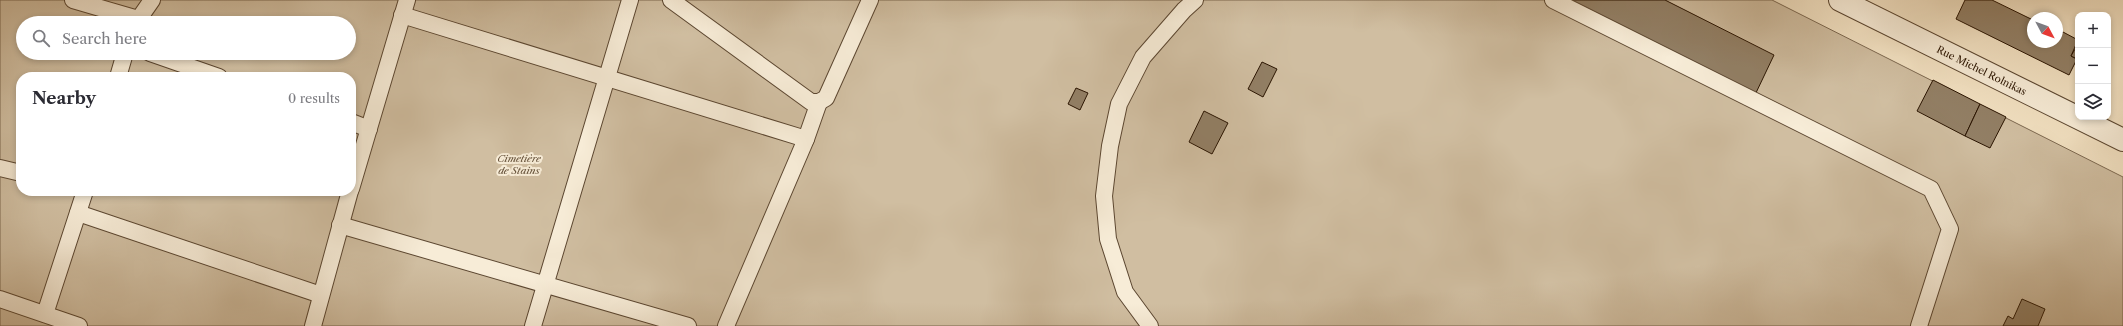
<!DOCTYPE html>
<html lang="en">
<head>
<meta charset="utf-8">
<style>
  :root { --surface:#fff; --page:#f7f7f7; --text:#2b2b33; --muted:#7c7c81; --line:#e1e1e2 }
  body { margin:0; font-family:"Libre Caslon Text",serif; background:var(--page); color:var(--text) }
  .controls { position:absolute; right:12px; top:12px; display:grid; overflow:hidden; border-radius:8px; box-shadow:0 2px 6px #0003 }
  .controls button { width:36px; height:36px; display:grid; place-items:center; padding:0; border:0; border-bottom:1px solid var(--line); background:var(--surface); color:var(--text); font:20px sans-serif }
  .compass { position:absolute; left:2027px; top:12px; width:36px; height:36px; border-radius:50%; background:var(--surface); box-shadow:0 2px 6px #0003; rotate:131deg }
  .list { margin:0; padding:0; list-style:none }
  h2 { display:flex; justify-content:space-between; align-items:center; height:52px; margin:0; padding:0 16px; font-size:17px }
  h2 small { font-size:13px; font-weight:400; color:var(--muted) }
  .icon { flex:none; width:22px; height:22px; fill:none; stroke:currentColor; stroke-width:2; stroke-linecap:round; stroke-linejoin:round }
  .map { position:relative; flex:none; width:2123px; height:326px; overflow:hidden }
  .search { position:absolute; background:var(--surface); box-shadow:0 2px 6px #0003; left:16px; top:16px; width:340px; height:44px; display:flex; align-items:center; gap:10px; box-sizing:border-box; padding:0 14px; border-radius:22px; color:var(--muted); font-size:15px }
  .panel { position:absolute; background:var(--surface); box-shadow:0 2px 6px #0003; left:16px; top:72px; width:340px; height:124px; border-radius:16px }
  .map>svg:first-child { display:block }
</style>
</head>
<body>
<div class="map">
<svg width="2123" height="326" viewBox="0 0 2123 326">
  <rect width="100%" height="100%" fill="#f2e1c2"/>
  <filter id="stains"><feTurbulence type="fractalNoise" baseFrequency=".005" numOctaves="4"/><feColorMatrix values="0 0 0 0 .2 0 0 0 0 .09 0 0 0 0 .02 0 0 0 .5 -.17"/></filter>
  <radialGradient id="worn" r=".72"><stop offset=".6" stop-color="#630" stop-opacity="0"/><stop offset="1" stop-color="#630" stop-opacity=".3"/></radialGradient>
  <path fill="#d0bea1" stroke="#7d6951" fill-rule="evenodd" d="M0,0H1772L2123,177V326H0ZM23,23H349V53H23ZM21,77H351V191H21Z"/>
  <g fill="#927f65" stroke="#2a1401">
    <path d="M1565,0H1665L1774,55L1754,97Z"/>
    <path d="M1965,0H1992L2033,20V42H2057V32L2061,34L2063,32L2078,40L2071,56L2077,59L2069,75L1956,19Z"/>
    <path d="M2078,44V56L2077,59L2071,56Z"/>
    <path d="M1262,62L1277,69L1263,97L1248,89Z"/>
    <path d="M1933,80L1980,104L1965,136L1917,111Z"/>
    <path d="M1076,88L1088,93L1080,110L1068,104Z"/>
    <path d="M1980,104L2006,117L1990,148L1965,136Z"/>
    <path d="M1204,111L1228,123L1212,154L1189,142Z"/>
    <path d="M2022,299L2045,309L2038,326H2003L2008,316L2013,319Z"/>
  </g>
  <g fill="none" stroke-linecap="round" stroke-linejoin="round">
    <g stroke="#5c4731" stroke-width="18">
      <g id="service">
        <path d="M73,0L138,19"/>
        <path d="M671,0L811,102H819L826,98L870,0"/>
        <path d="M1553,0L1931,189L1950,229L1919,326"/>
        <path d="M402,15L806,139"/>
        <path d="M136,23L152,0"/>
        <path d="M150,53L219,77"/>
        <path d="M118,77L125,53"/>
        <path d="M351,122L369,129"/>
        <path d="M0,168L21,173"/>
        <path d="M351,189L407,0"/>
        <path d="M78,213L321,295"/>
        <path d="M340,225L688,326"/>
        <path d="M0,299L79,326"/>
        <path d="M45,314L85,191"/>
        <path d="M313,326L350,191"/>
        <path d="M533,326L630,0"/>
        <path d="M726,326L806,139L819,102"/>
        <path d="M1150,326L1125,292L1108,239L1104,196L1110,146L1119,104L1143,57L1184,10L1195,0"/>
      </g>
    </g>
    <g stroke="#5c4731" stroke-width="24">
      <g id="minor">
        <path id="s1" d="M1840,0L2123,140"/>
      </g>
    </g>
    <use href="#service" stroke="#f7ecd7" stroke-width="16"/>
    <use href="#minor" stroke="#f7ecd7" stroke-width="22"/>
  </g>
  <g text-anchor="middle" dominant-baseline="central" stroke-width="4" stroke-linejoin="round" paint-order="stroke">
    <g font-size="10" fill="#2a1401" stroke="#f7ecd7">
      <text stroke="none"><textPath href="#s1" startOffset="158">Rue Michel Rolnikas</textPath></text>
    </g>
    <g font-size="10" font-style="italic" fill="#645039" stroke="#f7ecd7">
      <text x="519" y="158">Cimetière<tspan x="519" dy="12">de Stains</tspan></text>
    </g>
  </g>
  <rect width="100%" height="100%" filter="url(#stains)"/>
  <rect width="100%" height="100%" fill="url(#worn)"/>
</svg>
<div class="controls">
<button>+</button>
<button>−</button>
<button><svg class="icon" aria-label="layers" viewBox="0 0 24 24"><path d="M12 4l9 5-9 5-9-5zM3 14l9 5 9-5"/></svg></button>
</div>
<svg class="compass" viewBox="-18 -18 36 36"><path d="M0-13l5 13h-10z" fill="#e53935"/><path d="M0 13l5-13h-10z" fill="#7c7c81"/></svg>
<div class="search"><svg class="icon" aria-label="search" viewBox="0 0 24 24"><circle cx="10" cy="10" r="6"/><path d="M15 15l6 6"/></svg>Search here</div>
<section class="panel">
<h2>Nearby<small>0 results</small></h2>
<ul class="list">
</ul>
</section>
</div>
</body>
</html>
